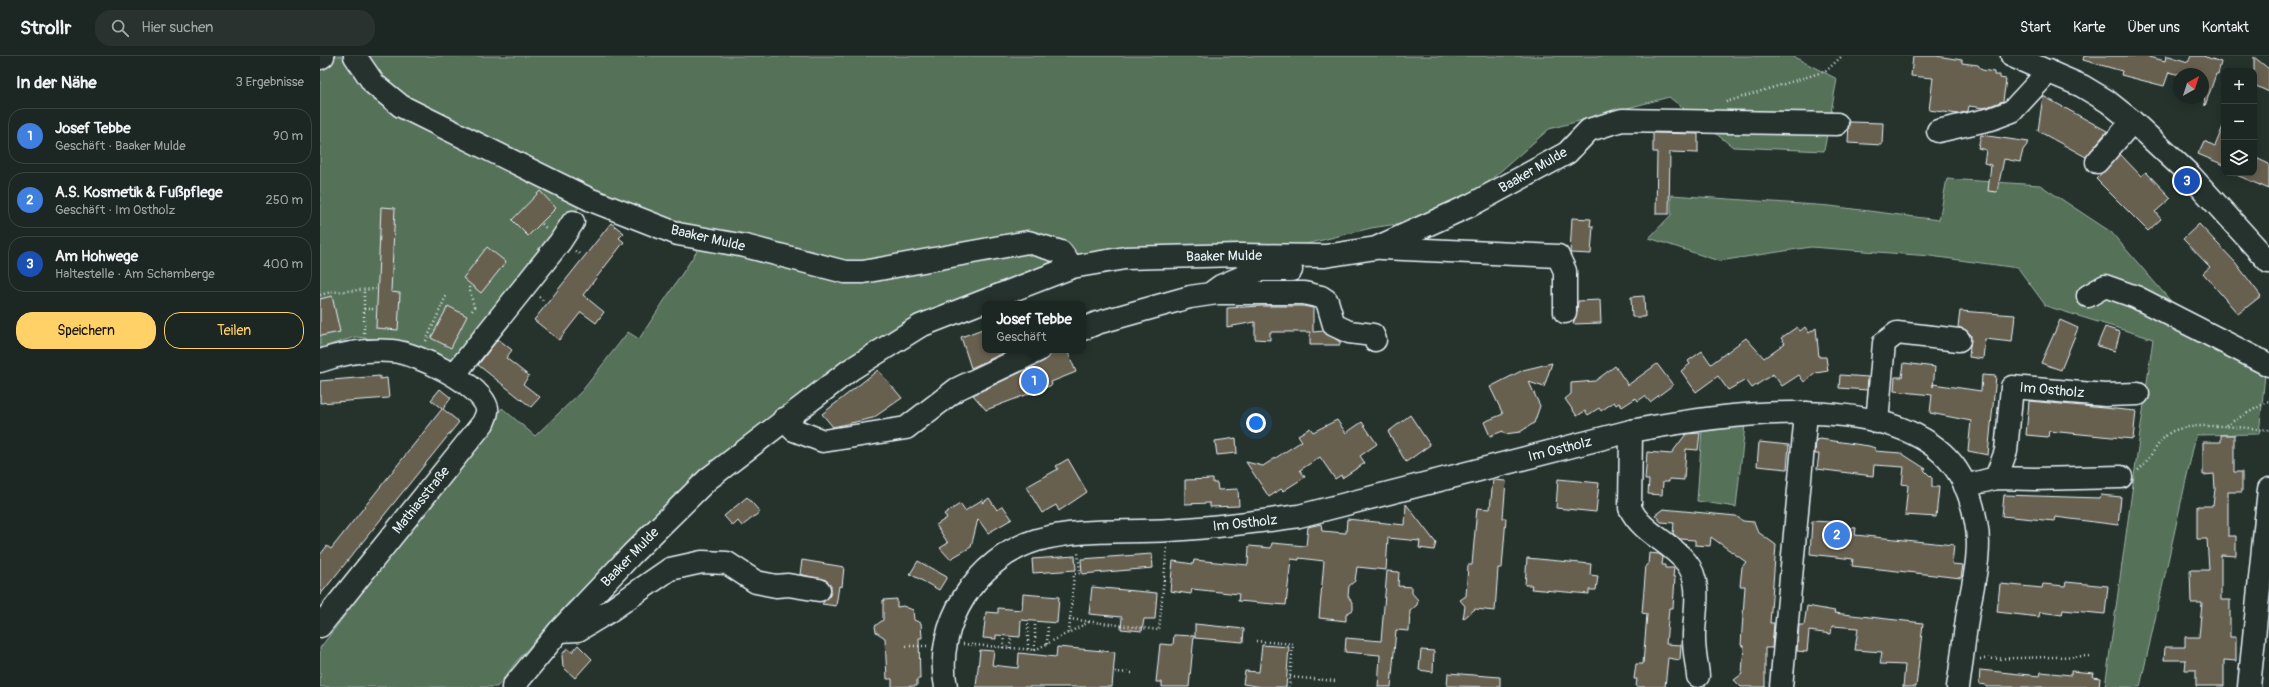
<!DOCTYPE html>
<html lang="de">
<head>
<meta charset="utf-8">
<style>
  :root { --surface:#1c2622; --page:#29322f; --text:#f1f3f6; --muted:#a0a5a5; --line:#3a4340; --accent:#ffd166 }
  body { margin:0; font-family:Pangolin,sans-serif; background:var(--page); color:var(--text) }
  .controls { position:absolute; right:12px; top:12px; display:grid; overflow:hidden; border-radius:8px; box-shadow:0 2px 10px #0003 }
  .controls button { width:36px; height:36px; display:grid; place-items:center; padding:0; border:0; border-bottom:1px solid var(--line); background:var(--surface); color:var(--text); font:20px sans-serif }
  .compass { position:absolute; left:1853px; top:12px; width:36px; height:36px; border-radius:50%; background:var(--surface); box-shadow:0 2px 10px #0003; rotate:39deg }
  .you { position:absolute; left:936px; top:367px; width:14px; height:14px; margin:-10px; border:3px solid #fff; border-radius:50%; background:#1a73e8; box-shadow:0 0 0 6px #1a73e833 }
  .badge { display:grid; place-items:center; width:26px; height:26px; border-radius:50%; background:var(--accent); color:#fff; font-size:13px; font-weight:700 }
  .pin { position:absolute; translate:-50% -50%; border:2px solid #fff; box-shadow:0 1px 4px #0006 }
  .popup { position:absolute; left:662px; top:245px; width:104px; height:52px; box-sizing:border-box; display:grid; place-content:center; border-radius:8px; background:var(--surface); filter:drop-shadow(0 1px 3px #0005); font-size:13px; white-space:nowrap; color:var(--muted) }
  .popup b { font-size:15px; color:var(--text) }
  .popup::after { content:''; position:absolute; left:50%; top:100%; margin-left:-8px; border:8px solid transparent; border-top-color:var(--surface) }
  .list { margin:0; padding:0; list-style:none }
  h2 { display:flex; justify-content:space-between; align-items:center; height:52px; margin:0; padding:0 16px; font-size:17px }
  h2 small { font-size:13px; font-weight:400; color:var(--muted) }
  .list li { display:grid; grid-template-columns:26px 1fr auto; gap:12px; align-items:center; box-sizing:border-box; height:56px; margin:0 8px 8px; padding:0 8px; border:1px solid var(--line); border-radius:16px }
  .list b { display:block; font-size:15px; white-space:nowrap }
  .list p { margin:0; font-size:13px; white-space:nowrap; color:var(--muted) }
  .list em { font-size:13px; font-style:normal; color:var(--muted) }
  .actions { display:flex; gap:8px; padding:12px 16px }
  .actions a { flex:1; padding:9px 0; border:1px solid var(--accent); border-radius:16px; text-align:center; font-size:14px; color:var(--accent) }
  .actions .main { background:var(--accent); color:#111 }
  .icon { flex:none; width:22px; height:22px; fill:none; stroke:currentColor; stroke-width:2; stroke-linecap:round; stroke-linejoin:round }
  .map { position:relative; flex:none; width:1949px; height:631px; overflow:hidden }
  header { display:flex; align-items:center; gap:24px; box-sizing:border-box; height:56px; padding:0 20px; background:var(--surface); border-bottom:1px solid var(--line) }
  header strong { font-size:19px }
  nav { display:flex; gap:22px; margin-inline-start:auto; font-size:14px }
  .search { width:280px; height:36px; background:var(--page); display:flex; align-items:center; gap:10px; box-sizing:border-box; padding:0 14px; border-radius:16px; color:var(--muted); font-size:15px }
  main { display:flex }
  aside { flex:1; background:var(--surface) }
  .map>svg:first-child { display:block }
</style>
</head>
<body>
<header>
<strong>Strollr</strong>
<div class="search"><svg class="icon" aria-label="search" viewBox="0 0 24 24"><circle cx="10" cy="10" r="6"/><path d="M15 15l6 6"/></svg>Hier suchen</div>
<nav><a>Start</a><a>Karte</a><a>Über uns</a><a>Kontakt</a></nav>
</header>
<main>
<aside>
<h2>In der Nähe<small>3 Ergebnisse</small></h2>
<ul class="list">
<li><span class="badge" style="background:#3f7fe0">1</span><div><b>Josef Tebbe</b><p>Geschäft · Baaker Mulde</p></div><em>90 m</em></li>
<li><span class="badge" style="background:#3f7fe0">2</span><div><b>A.S. Kosmetik &amp; Fußpflege</b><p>Geschäft · Im Ostholz</p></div><em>250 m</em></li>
<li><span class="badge" style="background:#1a4fb4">3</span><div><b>Am Hohwege</b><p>Haltestelle · Am Schamberge</p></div><em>400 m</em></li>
</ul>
<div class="actions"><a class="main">Speichern</a><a>Teilen</a></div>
</aside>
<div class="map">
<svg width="1949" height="631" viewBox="0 0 1949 631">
  <rect width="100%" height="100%" fill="#26332d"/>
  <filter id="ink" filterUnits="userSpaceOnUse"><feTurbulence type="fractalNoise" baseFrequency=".025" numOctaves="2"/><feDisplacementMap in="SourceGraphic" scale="8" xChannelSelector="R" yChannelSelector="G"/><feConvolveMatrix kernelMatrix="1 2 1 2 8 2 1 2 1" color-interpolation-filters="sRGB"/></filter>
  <g filter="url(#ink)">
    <g fill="#547158" stroke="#9eb1a8">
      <path d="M0,0H1472L1517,23L1504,95L1413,91L1349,41L1229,73L1159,134L1104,164L1051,172L966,193L743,203L596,261L274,528L249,546L196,606L177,631H0V592L182,352L215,380L262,335L308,276L319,283L377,195L345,170L260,150L188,239L137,309L88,286L35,281L0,292Z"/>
      <path d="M1627,123L1720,129L1791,176L1855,250L1947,299L1939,378L1876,379L1820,631H1785L1833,283L1726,250L1698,212L1610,200L1491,191L1399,205L1329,182L1351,159V139L1510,150L1619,164Z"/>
      <path d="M1425,369L1416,451L1377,445L1382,374Z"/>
    </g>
    <g fill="#676050" stroke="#e8f1f8">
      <path d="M1593,0H1616L1642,4V7L1658,9L1662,14L1674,16V19H1680V22L1686,23L1683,45L1664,52L1649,50L1648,55L1638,58L1609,54L1613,22L1591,20Z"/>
      <path d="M1764,0H1826L1845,5L1846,0H1849L1868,6L1871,0H1883L1901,6L1898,18H1896L1885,50L1883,18H1856L1849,16L1844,30L1801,19L1802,15L1763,4Z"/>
      <path d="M1934,1L1949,13V36L1934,29Z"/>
      <path d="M1723,40L1787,75L1766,101L1718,75Z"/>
      <path d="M1529,66L1563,67L1562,89L1528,87Z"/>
      <path d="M1904,68V109L1878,98L1884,85L1895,90Z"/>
      <path d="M1333,77L1378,78V97L1350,96L1349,158H1336L1337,96H1333Z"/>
      <path d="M1661,79L1709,86L1703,94L1700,106L1684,103L1677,136L1668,135L1671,109L1664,107L1666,94L1658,92Z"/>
      <path d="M1800,98L1821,120L1826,116L1851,142L1835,156L1841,163L1828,175L1776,123Z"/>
      <path d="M1934,101L1949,108V133L1912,117H1934Z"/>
      <path d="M220,135L236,152L208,180L192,164Z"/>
      <path d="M61,151L75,152L71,236L80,237L78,274L56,272Z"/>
      <path d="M1252,162L1271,163L1270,170H1273L1271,198L1250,197Z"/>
      <path d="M291,167L304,177L299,182L304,186L263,239L284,256L276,267L261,256L239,284L214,264Z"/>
      <path d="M1879,168L1915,206L1941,240L1918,258L1883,217L1890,211L1863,183Z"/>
      <path d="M167,191L186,206L161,237L143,222Z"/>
      <path d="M12,240L20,276L0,280V243Z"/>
      <path d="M1324,240L1325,261H1312L1311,241Z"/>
      <path d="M1280,244L1281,267L1253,268L1257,256L1258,245Z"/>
      <path d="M128,250L147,260L131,292L111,282Z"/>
      <path d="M941,250H983L993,252V276L1004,275L1020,286V289H990V276H950V284L935,283V266L907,271V252Z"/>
      <path d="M1640,255L1695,259L1692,286L1665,283L1663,303L1649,301L1651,279L1646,274L1638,271Z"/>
      <path d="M1740,264L1758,272L1741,314L1721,307Z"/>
      <path d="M1477,271L1480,275L1485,271L1489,277L1496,272L1499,301H1506L1508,315L1496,317L1484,326L1479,319L1462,330L1453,318L1432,332L1426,324L1408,334L1398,320L1376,336L1361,315L1370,308L1368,305L1382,295L1391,308L1426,282L1444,302L1465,287L1461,282Z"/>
      <path d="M1785,271L1800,276L1795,295L1777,290Z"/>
      <path d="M665,272V294H690L651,312L641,281Z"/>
      <path d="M178,283L192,294L186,302L209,320L203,328L220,341L211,351L158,309Z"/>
      <path d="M731,294H747L756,316L731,326L732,329L666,354L653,339L724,305L729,301Z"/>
      <path d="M1232,307L1224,331L1209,326L1220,350L1214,367L1200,376L1185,378L1183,375L1170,380L1164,366L1183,358L1170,331L1203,314Z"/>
      <path d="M1584,307L1615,311L1613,331V328L1661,335L1662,319L1676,320L1668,399L1648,395L1651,365L1610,357L1612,339L1574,335L1575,321H1582Z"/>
      <path d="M1337,308L1353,329L1330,346L1325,340L1318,345L1316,342L1302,351L1299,347L1296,349L1294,346L1281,355L1279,352L1268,359L1265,355L1257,360L1245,343L1251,338V327L1275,325L1295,310L1308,329Z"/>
      <path d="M558,314L582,342L553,362L513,371L502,358Z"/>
      <path d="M1520,319L1548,321L1547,334L1519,332Z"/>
      <path d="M60,320V323L67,322L69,342L0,347V325Z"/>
      <path d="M120,333L131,342L123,353L139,366L0,539V499L7,490L11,493L122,353L111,344Z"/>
      <path d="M1709,345L1816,355L1813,383L1729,375L1728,381L1706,379Z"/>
      <path d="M1090,359L1110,389L1086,406L1068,376Z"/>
      <path d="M1017,364L1026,377L1042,366L1057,388L1040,400L1045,407L1022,422L1021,419L1015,423L1000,401L980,414L985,421L963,435L961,433L949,441L926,406L943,410L982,385L978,379L990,372L993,376Z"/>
      <path d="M1380,377L1378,394L1366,393L1364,424L1349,423V426H1343L1342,439L1328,438L1329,424H1325L1327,396L1351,398L1366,378Z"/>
      <path d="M1901,379H1914V416H1922V436H1908V480H1916V500L1901,499V544H1910V581H1916V605L1904,604V630H1876V614H1865L1866,604H1844L1845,591H1865V581H1879L1882,547H1871L1870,514H1889L1887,483H1877V450H1893L1895,433L1894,418L1883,419V386H1901Z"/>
      <path d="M916,382L917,397L897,399L895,385Z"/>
      <path d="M1500,383L1549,390L1555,392V395L1581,397L1606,413H1603L1612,422V431H1619L1616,461L1585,459L1588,429L1582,428L1584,411L1554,409L1553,420L1497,413L1499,398H1495L1496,384Z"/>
      <path d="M1439,386L1469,389L1467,413L1437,410Z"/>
      <path d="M748,403L767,436L739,455L736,449L722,457L706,431L738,413L736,410Z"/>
      <path d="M893,423V427H897L898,434L918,433L919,450L890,451V447L865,448V424Z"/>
      <path d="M1238,423L1279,427L1276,456L1236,452Z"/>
      <path d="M1173,424L1186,425L1183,462H1186L1182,512H1178L1175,555L1155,553L1143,563L1145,550L1140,544L1146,540L1148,509H1152L1157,452L1170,453Z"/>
      <path d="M1684,439L1780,442L1781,439L1801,441L1798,469L1735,461L1734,465L1682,460Z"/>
      <path d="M427,441L440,456L422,470L418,465L413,470L404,460Z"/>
      <path d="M669,442L677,454L683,450L692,463L668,477L658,463L651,491L630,503L620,492L628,487L616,469L627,462L624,458L640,448L645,455L663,443L662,447Z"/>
      <path d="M1086,448L1116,487L1114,494L1099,492L1100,485L1068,482L1066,514L1037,511L1035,525L1029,530L1028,540L1033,548V554L1026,558V565L999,562L1004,505L979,502V504L971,503L966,549L918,545L919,538L872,533L871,538L850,535L853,505L873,508L874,504L928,509L929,490L951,492L952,487L986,490L988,471L1001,468L1002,475L1026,477L1027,463L1085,469Z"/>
      <path d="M1343,453L1416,460L1423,465L1434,466L1438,476L1456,489L1450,567H1454L1452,592H1445V631H1421L1414,624L1422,618L1424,590L1421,589L1425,530H1420L1422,511L1426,506L1391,481L1390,490L1375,489V484L1360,483L1353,478L1354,467L1341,466L1335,459Z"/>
      <path d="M1492,465L1510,466V470L1536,472L1535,479L1634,489L1632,508L1643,509L1641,522L1532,510L1533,503L1490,498Z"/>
      <path d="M1329,497L1339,498L1343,501L1342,509H1345V512H1354L1353,521H1355L1353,552H1349L1346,588L1361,589L1360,604L1348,602L1345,631H1316L1317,623H1314L1316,608H1323L1327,558L1322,557L1326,509H1328Z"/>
      <path d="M832,498L833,512L762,518L761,503Z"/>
      <path d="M755,500L756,514L713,517L712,503Z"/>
      <path d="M1207,502L1271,508L1270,519L1278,520L1276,534H1269V538L1211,533L1212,529H1205Z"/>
      <path d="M482,504L524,511L522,531L519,530L516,550L502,548L511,536V530L507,525L480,518Z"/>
      <path d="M598,505L627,521L619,534L590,518Z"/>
      <path d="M1067,515L1079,516L1078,530L1092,531V537L1098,544L1097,549L1090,555L1089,575L1076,574L1071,631H1058L1060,599L1025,596L1026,582L1061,585Z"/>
      <path d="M1746,526L1788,530L1785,558L1743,554L1742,559L1720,556L1719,561L1677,556L1680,528L1722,532L1723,528L1745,530Z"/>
      <path d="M772,531L837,537L835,563H824L822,575L801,573L802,561L769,558Z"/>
      <path d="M703,538L739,541L737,567L701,564L700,581L676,579V583L663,582L666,556L678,557V552L702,554Z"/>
      <path d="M577,543V551L583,550L593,554L594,564L601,567L602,582H599L600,623H597V630L572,631V623H567L565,582L556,576L555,570L563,564V544Z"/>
      <path d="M1487,550L1515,555L1514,557L1603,567L1596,631H1583L1585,609L1560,608L1562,596L1535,594L1538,572L1512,570L1511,578L1489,575L1487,596L1477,595L1479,569H1484Z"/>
      <path d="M875,568L924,573L923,586L875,582Z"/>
      <path d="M854,579L874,580L869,631H842V626H836L840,588L853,589Z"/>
      <path d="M258,589L272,603L255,622L243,611L242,599L247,592L252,596Z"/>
      <path d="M942,589L969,591L966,631H942L923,628L925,615L939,616Z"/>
      <path d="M737,591L795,596L792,631H656L660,594L674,595L672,609L698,612L699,597L736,601Z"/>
      <path d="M1101,594L1114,595L1113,616L1099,614Z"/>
      <path d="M1660,614L1720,620L1721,616L1751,619V615L1774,617L1773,621L1780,622L1779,631H1666V629L1659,628Z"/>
      <path d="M1128,617L1180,621V631L1127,630Z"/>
    </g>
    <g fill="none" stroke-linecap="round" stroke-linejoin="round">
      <g stroke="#e8f1f8" stroke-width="25">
        <g id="minor">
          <path d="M35,0L54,28L81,50L271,144L358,178L425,190L525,216H543L708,186L741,196L752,211"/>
          <path d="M1692,0L1762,30L1787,45L1811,64L1870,119L1949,206"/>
          <path d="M1618,75L1671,63L1692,55L1729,15"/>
          <path d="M1777,106L1812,66"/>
          <path d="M1062,192L1238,200L1245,215V256"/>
          <path d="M894,235L901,230L939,214H971"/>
          <path d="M1768,240L1785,230L1816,241L1949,309"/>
          <path d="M763,273L777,267L870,241L897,237H984L1001,241L1007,245L1014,269L1029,276L1053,279L1055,284"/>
          <path d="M0,305C23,297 47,293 72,295C96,297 160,327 167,352C168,357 165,362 163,367L0,570"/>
          <path d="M134,319L240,186L253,166"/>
          <path d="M464,363L474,374L503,385L586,372L637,333L719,294"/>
          <path d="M1557,366L1564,287L1577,277L1639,284"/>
          <path d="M1311,375L1310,452C1322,477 1349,485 1366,506C1384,528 1373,559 1374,584C1374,596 1377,608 1378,620"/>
          <path d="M1676,422L1686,395L1692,331L1785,339L1818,338"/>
          <path d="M1645,430L1676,422L1715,423L1801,421"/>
          <path d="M239,575L258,574L288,556L350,513L382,506L407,507L436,526L456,530L468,529L499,534"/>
          <path d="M193,631L239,575L312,498L388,423L530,314L600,270L752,211L805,202L920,199L1005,200L1056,192L1151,149L1247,97L1269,74L1302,64L1517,68"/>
          <path d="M626,631C613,569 657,502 717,484C759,472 806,477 850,474C893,472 936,466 979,460L1311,375C1395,359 1564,333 1628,403C1644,420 1652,444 1656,466C1662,495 1653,528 1648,556C1644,581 1642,606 1638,631"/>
          <path d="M1461,631L1486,357"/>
          <path d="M1929,631L1949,433"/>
        </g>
      </g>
      <g stroke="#e8f1f8" stroke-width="25">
        <path id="major" d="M0,2L3,0"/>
      </g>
      <g stroke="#e8f1f8" stroke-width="2.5" stroke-dasharray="1 3" stroke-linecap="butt">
        <path d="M1406,46L1506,15L1522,0"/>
        <path d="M222,168L227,173"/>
        <path d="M255,195L261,199"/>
        <path d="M149,231L154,251L152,255"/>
        <path d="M0,239L11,236L56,233"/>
        <path d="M219,241L225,246"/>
        <path d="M44,253V234"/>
        <path d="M44,277V253H55"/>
        <path d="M106,285L126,240"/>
        <path d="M1906,369L1949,345"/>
        <path d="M1818,414C1830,404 1836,388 1848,378C1865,364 1927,372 1949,374"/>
        <path d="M749,563L839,574L847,491"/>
        <path d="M749,577L754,518L760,517L758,496"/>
        <path d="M936,585L973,588L969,631"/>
        <path d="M643,588L715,594L769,566"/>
        <path d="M727,588L728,568"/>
        <path d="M586,590H608"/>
        <path d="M683,592L684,581"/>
        <path d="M690,592L691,581"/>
        <path d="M708,593V567"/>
        <path d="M715,594V567"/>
        <path d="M1660,603L1770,600"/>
        <path d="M795,616L812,617"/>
        <path d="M970,621L1016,625"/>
      </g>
      <use href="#minor" stroke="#26332d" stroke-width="22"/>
      <use href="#major" stroke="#26332d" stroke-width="22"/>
    </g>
  </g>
  <g text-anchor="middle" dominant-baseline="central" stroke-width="3.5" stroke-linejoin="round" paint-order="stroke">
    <g font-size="14" fill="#e8f1f8" stroke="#26332d">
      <text transform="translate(1213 114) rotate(-30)">Baaker Mulde</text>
      <text transform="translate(388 182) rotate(13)">Baaker Mulde</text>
      <text transform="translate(904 200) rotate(-1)">Baaker Mulde</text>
      <text transform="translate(1732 334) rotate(5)">Im Ostholz</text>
      <text transform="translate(1240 393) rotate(-14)">Im Ostholz</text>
      <text transform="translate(101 444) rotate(-51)">Mathiasstraße</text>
      <text transform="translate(925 467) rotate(-6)">Im Ostholz</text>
      <text transform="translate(310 501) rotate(-46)">Baaker Mulde</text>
    </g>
  </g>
</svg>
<div class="controls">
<button>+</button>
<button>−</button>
<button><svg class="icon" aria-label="layers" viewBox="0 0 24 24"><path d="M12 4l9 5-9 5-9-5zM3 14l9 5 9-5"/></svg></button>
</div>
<svg class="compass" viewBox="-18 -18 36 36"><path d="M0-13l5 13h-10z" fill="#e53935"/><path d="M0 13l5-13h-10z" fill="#a0a5a5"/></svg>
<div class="you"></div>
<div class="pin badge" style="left:714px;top:325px;background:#3f7fe0">1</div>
<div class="popup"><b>Josef Tebbe</b>Geschäft</div>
<div class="pin badge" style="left:1517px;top:479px;background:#3f7fe0">2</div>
<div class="pin badge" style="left:1867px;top:125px;background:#1a4fb4">3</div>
</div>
</main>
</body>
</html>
